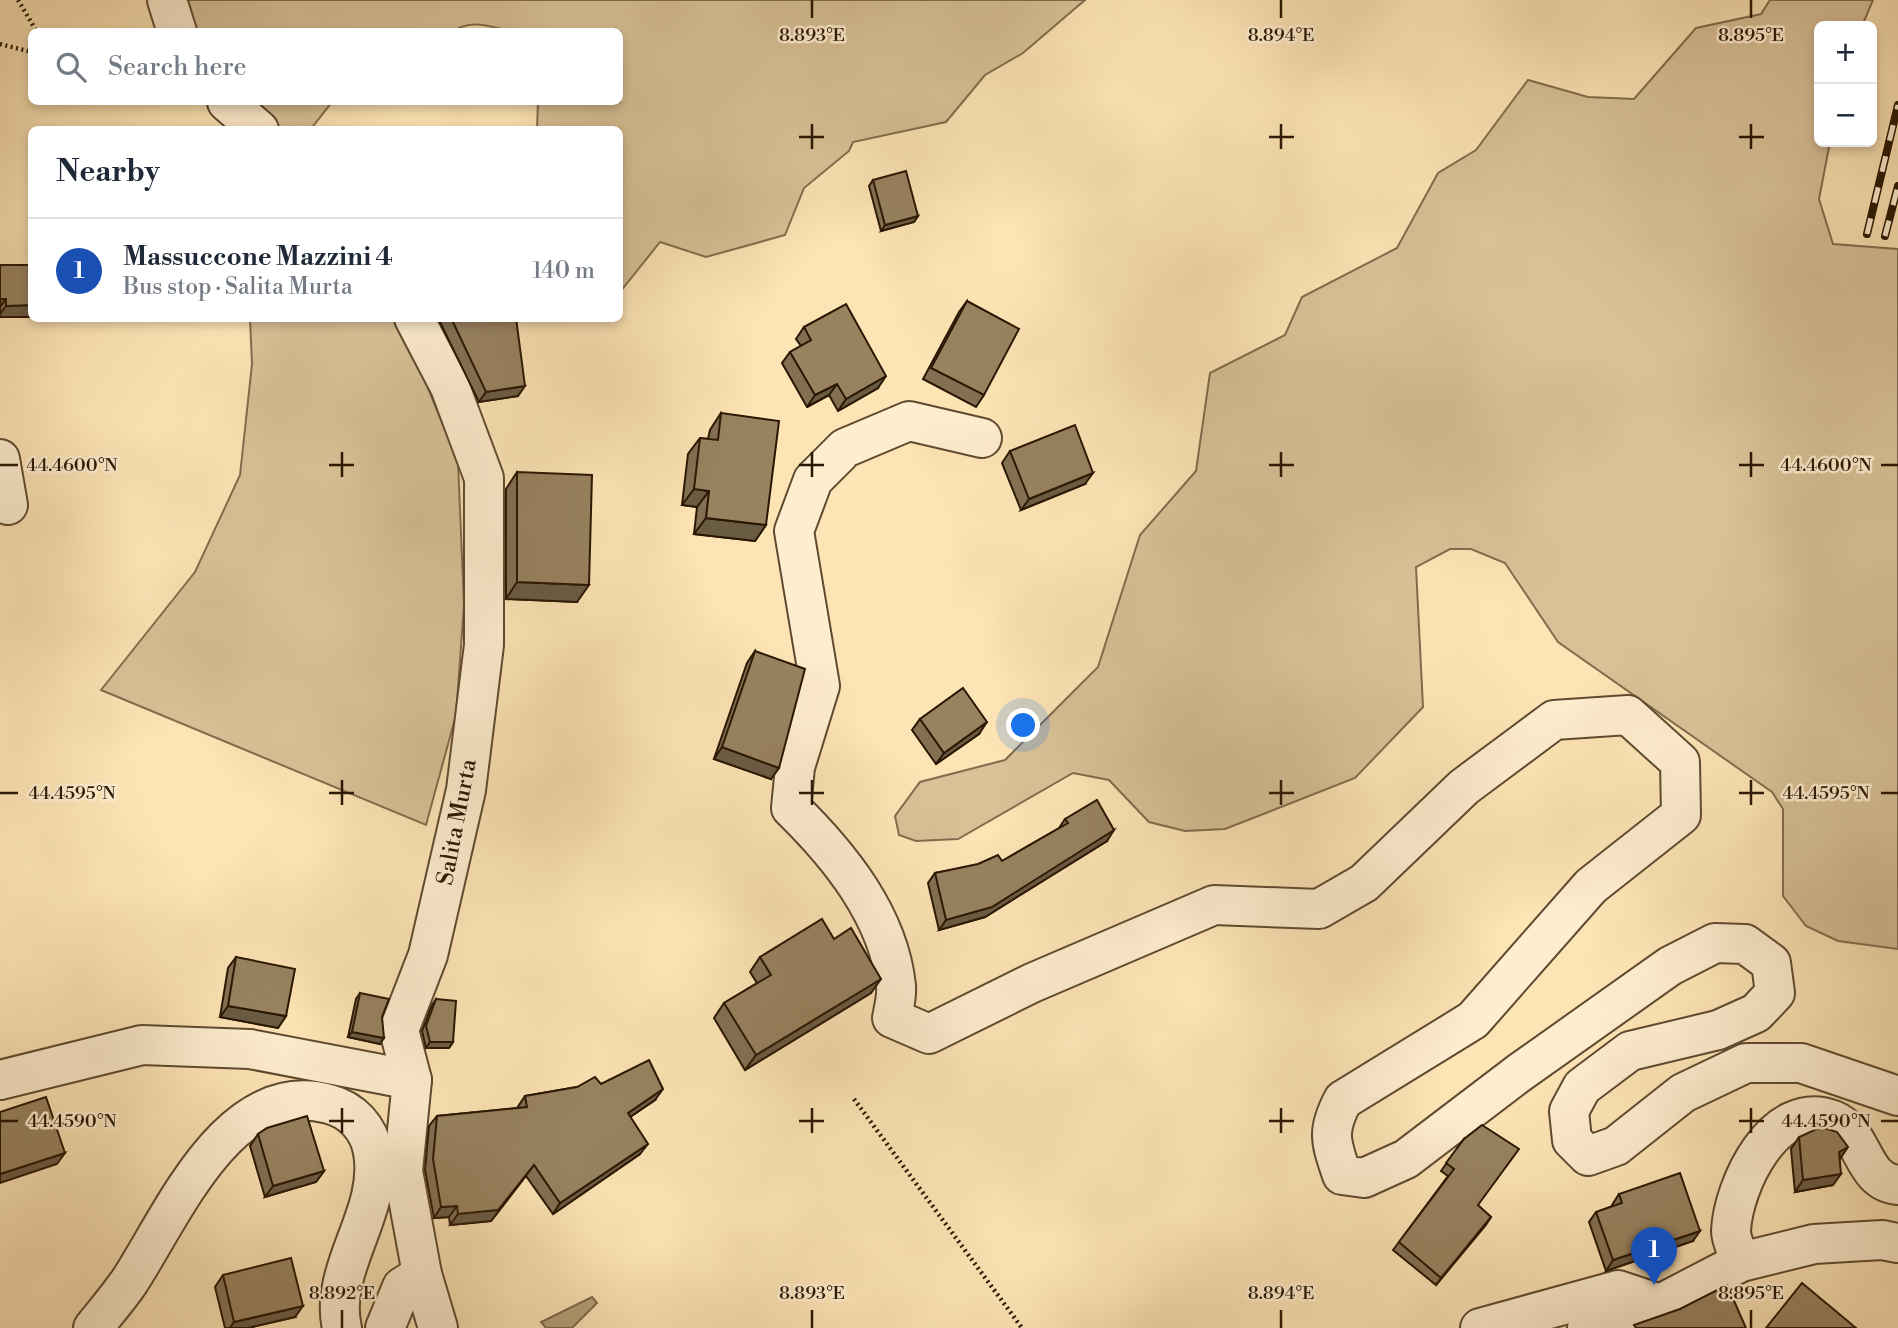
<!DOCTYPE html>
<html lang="en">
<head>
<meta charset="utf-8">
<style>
  :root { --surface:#fff; --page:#f6f6f7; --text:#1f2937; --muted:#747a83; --line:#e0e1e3; --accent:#8f2418 }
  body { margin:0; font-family:"Libre Bodoni",serif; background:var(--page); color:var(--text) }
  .controls { position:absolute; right:21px; top:21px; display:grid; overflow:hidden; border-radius:10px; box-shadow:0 4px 10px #0003 }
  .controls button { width:63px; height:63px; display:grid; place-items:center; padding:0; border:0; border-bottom:2px solid var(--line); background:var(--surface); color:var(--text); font:35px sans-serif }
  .you { position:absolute; left:1024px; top:726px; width:24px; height:24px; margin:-18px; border:5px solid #fff; border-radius:50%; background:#1a73e8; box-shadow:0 0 0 10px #1a73e833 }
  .badge { display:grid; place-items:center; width:46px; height:46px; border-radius:50%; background:var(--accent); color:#fff; font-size:23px; font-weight:700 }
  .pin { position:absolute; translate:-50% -58px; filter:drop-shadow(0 2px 4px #0008) }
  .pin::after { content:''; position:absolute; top:37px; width:24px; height:21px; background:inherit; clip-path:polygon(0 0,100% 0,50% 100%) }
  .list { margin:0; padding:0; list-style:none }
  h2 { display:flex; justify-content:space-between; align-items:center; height:91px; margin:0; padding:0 28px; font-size:30px }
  h2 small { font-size:23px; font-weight:400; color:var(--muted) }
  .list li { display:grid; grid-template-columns:46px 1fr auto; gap:21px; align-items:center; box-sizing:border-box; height:105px; padding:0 28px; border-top:2px solid var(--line) }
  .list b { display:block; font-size:26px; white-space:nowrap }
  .list p { margin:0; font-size:23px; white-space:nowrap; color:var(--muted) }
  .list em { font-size:23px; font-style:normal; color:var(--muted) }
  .icon { flex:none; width:38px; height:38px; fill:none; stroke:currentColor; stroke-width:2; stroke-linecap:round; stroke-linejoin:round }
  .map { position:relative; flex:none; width:1898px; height:1328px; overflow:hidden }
  .search { position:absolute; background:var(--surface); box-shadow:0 4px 10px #0003; left:28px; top:28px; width:595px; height:77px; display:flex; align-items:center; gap:18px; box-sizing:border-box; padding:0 24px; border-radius:10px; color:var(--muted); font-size:26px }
  .panel { position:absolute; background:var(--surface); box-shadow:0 4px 10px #0003; left:28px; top:126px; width:595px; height:196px; border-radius:10px }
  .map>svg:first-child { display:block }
</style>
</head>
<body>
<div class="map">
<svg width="1898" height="1328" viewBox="0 0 1898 1328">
  <rect width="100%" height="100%" fill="#fde4b5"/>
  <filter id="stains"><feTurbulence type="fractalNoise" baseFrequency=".00286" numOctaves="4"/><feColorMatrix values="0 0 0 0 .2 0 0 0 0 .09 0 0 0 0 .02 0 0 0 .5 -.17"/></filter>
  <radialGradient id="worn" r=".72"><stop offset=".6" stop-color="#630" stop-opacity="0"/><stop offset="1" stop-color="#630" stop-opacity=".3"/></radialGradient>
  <g fill="#d9c197" stroke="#826c4d" stroke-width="2">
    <path d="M181,0H1085L1023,53L985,75L946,122L853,142L849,151L804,188L785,235L706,257L660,242L620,292V130L537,129L538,102H620V32C585,31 549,35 515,31C491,29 476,17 451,32L191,31Z"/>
    <path d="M1770,0H1873L1862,26H1819V142H1830L1819,199L1833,244L1898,249V949L1838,941L1806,926L1783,896V809L1772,792L1558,642L1505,563L1471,549H1450L1416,567L1423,707L1355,778L1225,829L1185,831L1149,822L1109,780L1073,773L958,839L916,841L899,835L895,816L920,782L1005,760L1098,667L1140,535L1196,471L1210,373L1285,335L1302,297L1397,248L1438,173L1476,150L1528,80L1588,97L1634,99L1696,28L1761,14Z"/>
    <path d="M239,102H332L310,130L280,129Z"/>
    <path d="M250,319H400L458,462L464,605L456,715L426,825L101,690L195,572L240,475L252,364Z"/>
  </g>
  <path fill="#b59e78" stroke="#7d6849" stroke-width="2" d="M592,1297L597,1303L572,1328H546L541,1322Z"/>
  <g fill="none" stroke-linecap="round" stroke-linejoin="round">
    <g stroke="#5f4a30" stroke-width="42">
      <g id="minor">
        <path d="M167,0L177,32"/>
        <path d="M227,102L259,130"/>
        <path d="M414,318L450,387L484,478V645L466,790L428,955L399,1030L412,1080L403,1171L422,1274L438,1328"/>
        <path d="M982,438L909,421L845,448L813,480L794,531L820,686L795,767L791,808C839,855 889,916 896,986C897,996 894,1008 892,1018L929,1034L1032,983L1214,905L1319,909L1364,883L1464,787L1554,720L1628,715L1680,762L1681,815L1591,886L1473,1020L1343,1100C1326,1132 1331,1142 1342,1175L1364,1178L1406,1159L1519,1073L1670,966L1715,943L1745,944L1771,963L1775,993L1756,1013L1718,1030L1630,1051L1582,1087L1569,1111L1572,1140L1588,1156L1616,1146L1683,1093L1746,1063H1801L1898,1096"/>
        <path d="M0,459L8,505"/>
        <path d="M0,1080L142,1045L250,1049L412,1080"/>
        <path d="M1741,1262C1738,1253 1731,1241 1731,1231C1733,1186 1774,1097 1833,1120C1865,1133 1861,1182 1898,1185"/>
        <path d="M93,1328C105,1313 118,1298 129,1282C172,1217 229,1076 329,1104C352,1110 369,1128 373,1152C384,1213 328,1268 342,1328"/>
        <path d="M385,1328L402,1287L422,1274"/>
        <path d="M1480,1328L1618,1290L1660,1304"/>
        <path d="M1587,1328L1660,1304L1741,1262L1814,1244L1882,1240L1898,1243"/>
      </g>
    </g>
    <g stroke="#2a1703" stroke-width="4.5" stroke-dasharray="2 3.5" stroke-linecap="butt">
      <path d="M18,0L37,32"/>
      <path d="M0,44L32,52"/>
      <path d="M854,1099L1022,1328"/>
    </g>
    <use href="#minor" stroke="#feedcf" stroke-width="38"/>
    <g stroke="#2a1703" stroke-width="8">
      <g id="rail">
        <path d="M1867,234L1898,105"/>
        <path d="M1885,236L1898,186"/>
      </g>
    </g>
    <use href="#rail" stroke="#feedcf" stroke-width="5" stroke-dasharray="16" stroke-linecap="butt"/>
  </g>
  <g fill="#837053" stroke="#2a1703" stroke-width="2">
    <path d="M873,180L918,216L914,222L881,231L869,186Z"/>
    <rect x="0" y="265" width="32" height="52"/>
    <path d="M967,301L984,395L976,407L923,379L959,312Z"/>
    <path d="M438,318H516L518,396L479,402Z"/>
    <path d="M804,327L878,388L838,411L829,395L807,407L782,363L790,352L801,346L796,339Z"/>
    <path d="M721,413L766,525L755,541L694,534L697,507L682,505L688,454L700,438L708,439L710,430Z"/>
    <path d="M1010,451L1085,484L1021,510L1002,463Z"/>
    <path d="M517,472L577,602L506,599V489Z"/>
    <path d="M755,651L771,779L714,759L747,663Z"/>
    <path d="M920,719L979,734L936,764L912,730Z"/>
    <path d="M1065,819L1107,841L985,917L939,930L928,883L935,873L1002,861L1059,828Z"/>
    <path d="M834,939L871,993L745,1070L714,1018L724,1003L757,983L750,972L760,957Z"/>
    <path d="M236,957L286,1016L278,1028L220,1017L228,968Z"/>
    <path d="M360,993L382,1017L380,1044L348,1037L356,999Z"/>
    <path d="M436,999L453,1042L449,1048H426L422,1031L432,1005Z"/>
    <path d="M601,1084L655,1100L630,1117L640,1154L553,1214L526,1176L491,1221L450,1225L449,1217L434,1218L425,1170L429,1126L437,1116L517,1108L525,1096L577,1087Z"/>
    <path d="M258,1134L324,1171L316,1182L265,1197L250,1146Z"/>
    <path d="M1799,1137L1840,1159L1833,1185L1795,1192L1791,1149Z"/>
    <path d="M1464,1139L1478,1206L1491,1217L1436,1285L1393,1250L1448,1176L1441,1171Z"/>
    <path d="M1619,1194L1693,1241L1606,1271L1589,1222L1596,1212L1613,1206L1612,1205Z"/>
    <path d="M223,1275L295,1317L248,1328H225L215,1287Z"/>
  </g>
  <g fill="#6a5b43" stroke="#2a1703" stroke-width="2">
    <path d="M918,216L914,222L881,231L885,225Z"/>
    <path d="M0,299H6L0,307Z"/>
    <path d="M32,305V317H0V314L6,306Z"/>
    <path d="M886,376L878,388L838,411L846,399Z"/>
    <path d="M837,384L829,395L807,407L815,395Z"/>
    <path d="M525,386L518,396L479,402L486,392Z"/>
    <path d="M1093,473L1085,484L1021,510L1029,499Z"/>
    <path d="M694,489L709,491L697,507L682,505Z"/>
    <path d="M706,518L766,525L755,541L694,534Z"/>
    <path d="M517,582L589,585L577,602L506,599Z"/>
    <path d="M987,722L979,734L936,764L944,753Z"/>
    <path d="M722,747L779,768L771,779L714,759Z"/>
    <path d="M1114,830L1107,841L985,917L939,930L946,920Z"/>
    <path d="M881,979L871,993L745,1070L756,1055Z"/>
    <path d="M228,1006L286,1016L278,1028L220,1017Z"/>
    <path d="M352,1032L384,1038L380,1044L348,1037Z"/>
    <path d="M430,1042H453L449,1048H426Z"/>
    <path d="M663,1089L655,1100L620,1124L628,1113Z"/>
    <path d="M648,1144L640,1154L553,1214L560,1203Z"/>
    <path d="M1848,1147L1840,1159L1839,1152Z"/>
    <path d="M65,1153L57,1164L0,1183V1174Z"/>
    <path d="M534,1165L491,1221L450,1225L458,1214Z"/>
    <path d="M324,1171L316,1182L265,1197L273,1186Z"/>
    <path d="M1841,1174L1833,1185L1795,1192L1803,1180Z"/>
    <path d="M457,1206L449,1217L434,1218L441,1207Z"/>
    <path d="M1491,1217L1486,1225L1436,1285L1441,1278Z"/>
    <path d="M1700,1231L1693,1241L1606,1271L1613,1260Z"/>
    <path d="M303,1306L295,1317L248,1328H230L234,1322Z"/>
  </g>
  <g fill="#988260" stroke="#2a1703" stroke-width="2">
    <path d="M906,171L918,216L885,225L873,180Z"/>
    <path d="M0,265H32V305L6,306V299H0Z"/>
    <path d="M967,301L1019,329L984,395L931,368Z"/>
    <path d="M846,304L886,376L846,399L837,384L815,395L790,352L811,340L804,327Z"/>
    <path d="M451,318H516L525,386L486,392Z"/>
    <path d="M721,413L779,421L766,525L706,518L709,491L694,489L700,438L718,440Z"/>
    <path d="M1075,425L1093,473L1029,499L1010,451Z"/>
    <path d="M517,472L592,475L589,585L517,582Z"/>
    <path d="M755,651L805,669L779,768L722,747Z"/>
    <path d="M963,688L987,722L944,753L920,719Z"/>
    <path d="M1097,800L1114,830L992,907L946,920L935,873L978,864L998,855L1002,861L1068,823L1065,819Z"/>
    <path d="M822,919L834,939L851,928L881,979L756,1055L724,1003L771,975L760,957Z"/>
    <path d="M236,957L295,969L286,1016L228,1006Z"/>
    <path d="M360,993L389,999L382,1017L384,1038L352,1032Z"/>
    <path d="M436,999L456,1001L453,1042H430L426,1026Z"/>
    <path d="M649,1060L663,1089L628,1113L648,1144L560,1203L534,1165L498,1210L458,1214L457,1206L441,1207L433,1159L437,1116L527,1107L525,1096L577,1087L595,1077L601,1084Z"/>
    <path d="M46,1097L65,1153L0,1174V1112Z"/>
    <path d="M307,1116L324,1171L273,1186L258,1134L267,1128Z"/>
    <path d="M1482,1125L1519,1149L1478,1205L1491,1217L1441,1278L1399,1242L1454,1169L1446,1163L1464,1139Z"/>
    <path d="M1821,1127L1837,1132L1848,1147L1839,1152L1841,1174L1803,1180L1799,1137Z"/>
    <path d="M1680,1173L1700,1231L1613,1260L1596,1212L1622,1203L1619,1194Z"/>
    <path d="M291,1258L303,1306L234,1322L223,1275Z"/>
    <path d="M1802,1283L1856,1328H1766Z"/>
    <path d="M1727,1285L1746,1328H1636L1634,1325L1680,1309Z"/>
  </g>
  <path fill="none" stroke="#2a1703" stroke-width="2.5" d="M812,0V18M1281,0V18M1751,0V18M812,124V149M1281,124V149M1751,124V149M799,137H824M1269,137H1294M1739,137H1764M342,452V477M812,452V477M1281,452V477M1751,452V477M0,465H18M329,465H354M799,465H824M1269,465H1294M1739,465H1764M1881,465H1898M342,780V805M812,780V805M1281,780V805M1751,780V805M0,793H18M329,793H354M799,793H824M1269,793H1294M1739,793H1764M1881,793H1898M342,1108V1133M812,1108V1133M1281,1108V1133M1751,1108V1133M0,1121H18M329,1121H354M799,1121H824M1269,1121H1294M1739,1121H1764M1881,1121H1898M342,1310V1328M812,1310V1328M1281,1310V1328M1751,1310V1328"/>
  <g text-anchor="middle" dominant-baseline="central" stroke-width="5" stroke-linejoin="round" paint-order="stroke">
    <g font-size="23" fill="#2a1703" stroke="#feedcf">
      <text transform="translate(457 822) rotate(-79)">Salita Murta</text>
    </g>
  </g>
  <g font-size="18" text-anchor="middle" fill="#2a1703" stroke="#feedcf" stroke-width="5" stroke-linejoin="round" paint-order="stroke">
    <text x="812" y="41">8.893°E</text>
    <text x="1281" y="41">8.894°E</text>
    <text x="1751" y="41">8.895°E</text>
    <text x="72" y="471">44.4600°N</text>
    <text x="1826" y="471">44.4600°N</text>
    <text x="72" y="799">44.4595°N</text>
    <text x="1826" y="799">44.4595°N</text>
    <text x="72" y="1127">44.4590°N</text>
    <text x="1826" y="1127">44.4590°N</text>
    <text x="342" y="1299">8.892°E</text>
    <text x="812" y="1299">8.893°E</text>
    <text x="1281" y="1299">8.894°E</text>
    <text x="1751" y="1299">8.895°E</text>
  </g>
  <rect width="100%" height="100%" filter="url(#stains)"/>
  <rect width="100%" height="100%" fill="url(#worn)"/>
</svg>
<div class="controls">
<button>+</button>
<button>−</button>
</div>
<div class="you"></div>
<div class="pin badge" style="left:1654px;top:1285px;background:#1a4fb4">1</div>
<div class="search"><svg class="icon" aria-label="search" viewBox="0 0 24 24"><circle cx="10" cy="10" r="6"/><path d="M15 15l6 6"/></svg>Search here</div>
<section class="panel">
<h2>Nearby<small></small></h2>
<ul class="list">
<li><span class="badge" style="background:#1a4fb4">1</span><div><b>Massuccone Mazzini 4</b><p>Bus stop · Salita Murta</p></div><em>140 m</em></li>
</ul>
</section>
</div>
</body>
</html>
